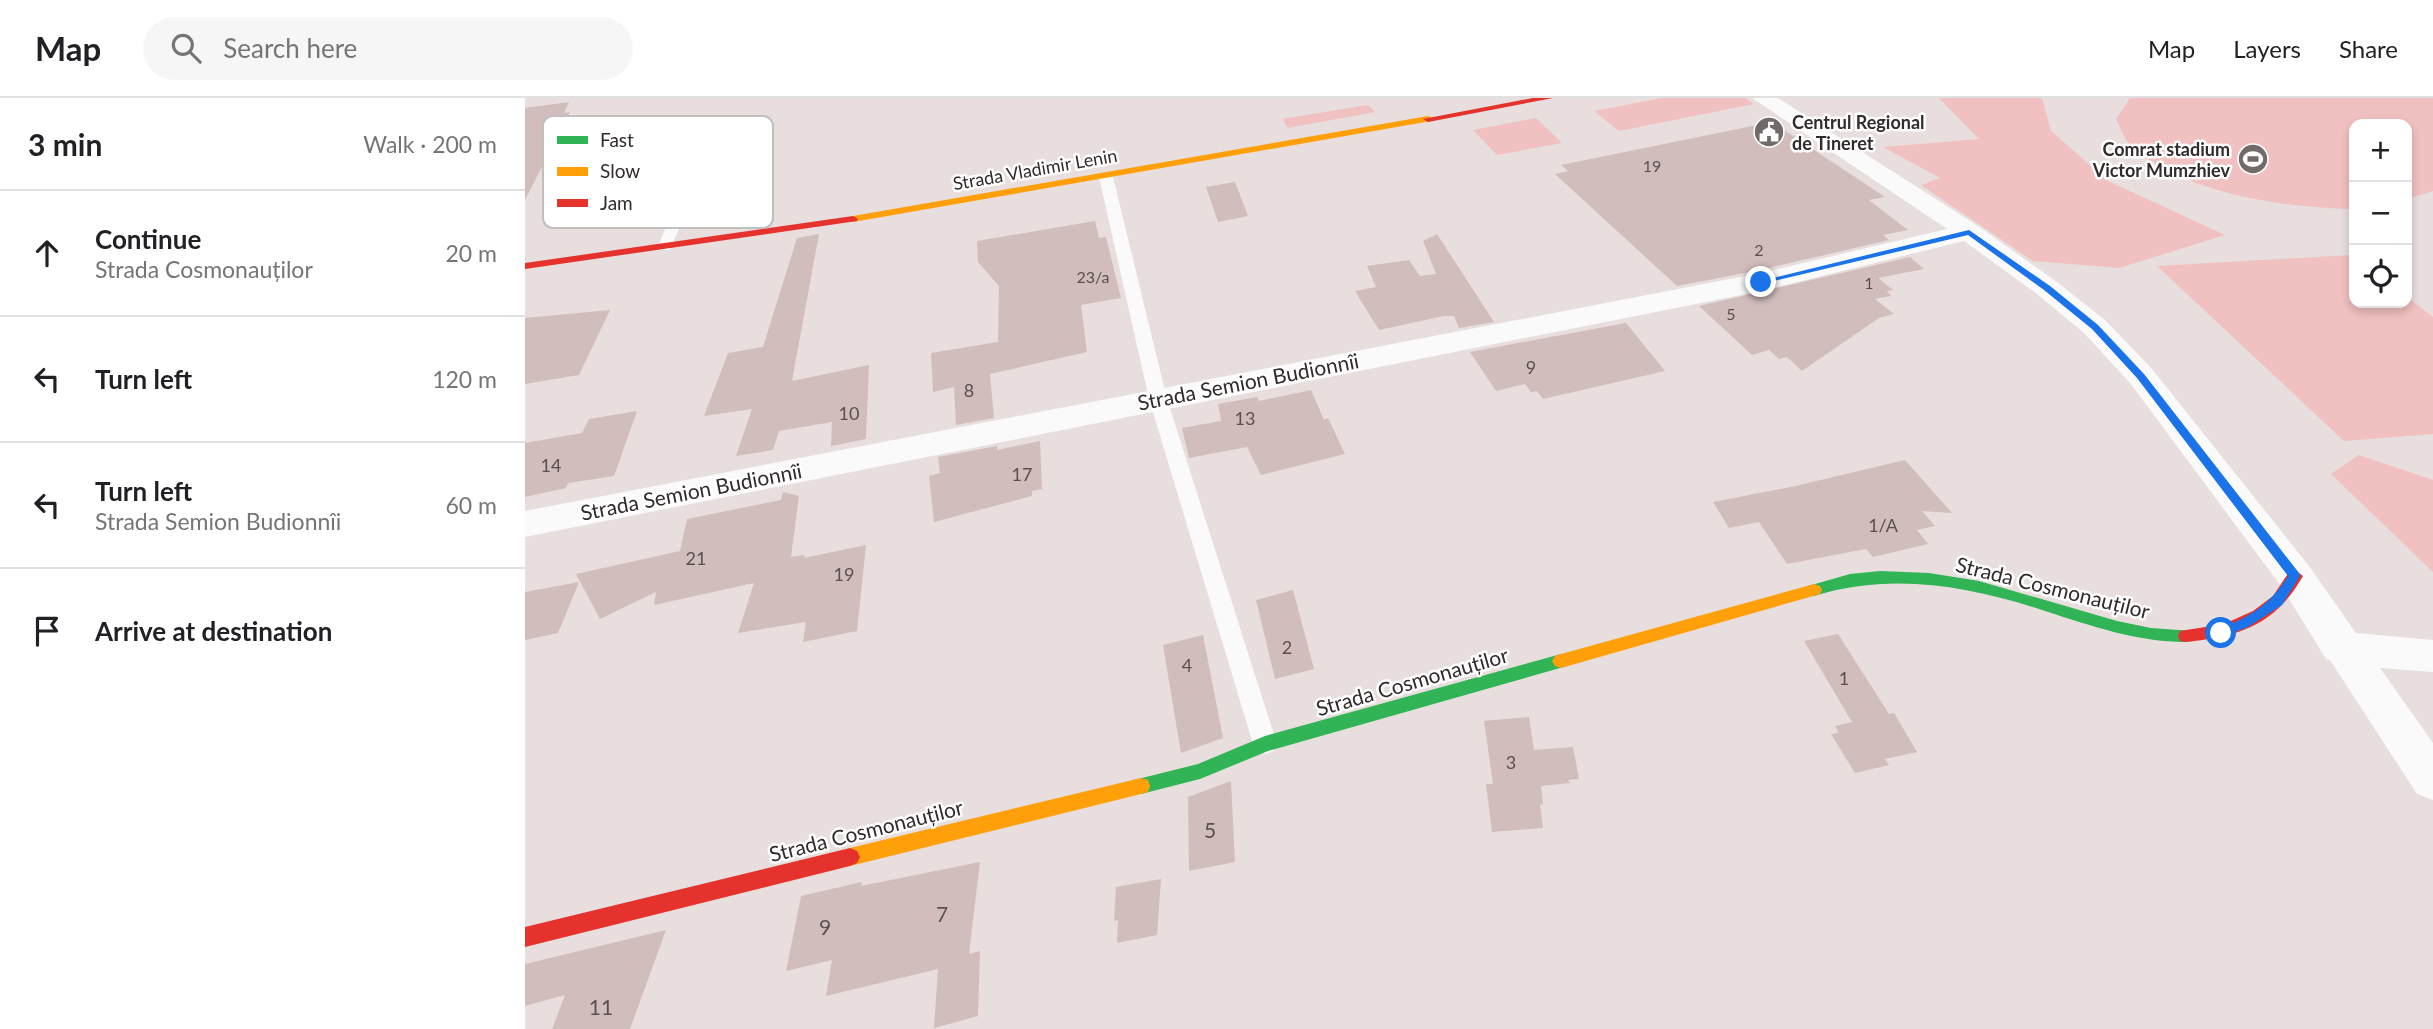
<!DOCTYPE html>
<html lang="en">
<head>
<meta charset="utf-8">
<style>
  :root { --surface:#fff; --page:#f6f6f6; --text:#202124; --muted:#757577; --line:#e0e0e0 }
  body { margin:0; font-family:Lato,sans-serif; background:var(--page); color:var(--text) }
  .controls { position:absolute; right:21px; top:21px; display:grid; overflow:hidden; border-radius:14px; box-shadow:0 4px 10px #0003 }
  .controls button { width:63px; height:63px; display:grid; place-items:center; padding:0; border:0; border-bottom:2px solid var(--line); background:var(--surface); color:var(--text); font:35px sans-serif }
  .stop { position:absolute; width:21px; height:21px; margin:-16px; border:5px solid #1a73e8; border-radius:50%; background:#fff }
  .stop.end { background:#1a73e8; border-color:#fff; box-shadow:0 2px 7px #0008 }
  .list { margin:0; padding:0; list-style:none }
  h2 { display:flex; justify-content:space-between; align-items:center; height:91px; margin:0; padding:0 28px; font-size:30px }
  h2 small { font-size:23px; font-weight:400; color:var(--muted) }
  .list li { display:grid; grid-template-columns:46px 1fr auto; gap:21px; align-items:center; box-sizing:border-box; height:126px; padding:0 28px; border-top:2px solid var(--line) }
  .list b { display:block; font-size:26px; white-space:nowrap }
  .list p { margin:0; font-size:23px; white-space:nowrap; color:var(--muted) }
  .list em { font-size:23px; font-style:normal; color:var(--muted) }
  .icon { flex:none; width:38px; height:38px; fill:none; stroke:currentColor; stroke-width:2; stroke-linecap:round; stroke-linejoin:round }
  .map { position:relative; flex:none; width:1908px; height:931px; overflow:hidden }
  header { display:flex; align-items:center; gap:42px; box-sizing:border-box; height:98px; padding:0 35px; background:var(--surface); border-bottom:2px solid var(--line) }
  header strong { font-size:33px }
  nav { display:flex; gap:38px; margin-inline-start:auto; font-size:24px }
  .search { width:490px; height:63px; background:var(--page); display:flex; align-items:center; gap:18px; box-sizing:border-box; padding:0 24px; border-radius:38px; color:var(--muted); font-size:26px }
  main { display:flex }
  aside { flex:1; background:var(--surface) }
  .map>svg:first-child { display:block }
</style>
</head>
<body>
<header>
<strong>Map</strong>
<div class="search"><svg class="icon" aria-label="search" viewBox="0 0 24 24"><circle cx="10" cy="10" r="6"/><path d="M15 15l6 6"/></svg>Search here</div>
<nav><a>Map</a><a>Layers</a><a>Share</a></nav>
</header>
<main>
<aside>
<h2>3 min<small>Walk · 200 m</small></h2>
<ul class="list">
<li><svg class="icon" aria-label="ahead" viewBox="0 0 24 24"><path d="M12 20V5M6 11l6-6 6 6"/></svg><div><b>Continue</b><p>Strada Cosmonauților</p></div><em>20 m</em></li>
<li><svg class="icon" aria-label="left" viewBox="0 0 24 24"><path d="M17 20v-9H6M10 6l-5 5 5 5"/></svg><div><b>Turn left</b></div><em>120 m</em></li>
<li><svg class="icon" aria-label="left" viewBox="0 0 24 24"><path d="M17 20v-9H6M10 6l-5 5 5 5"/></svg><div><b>Turn left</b><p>Strada Semion Budionnîi</p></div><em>60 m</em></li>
<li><svg class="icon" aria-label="arrive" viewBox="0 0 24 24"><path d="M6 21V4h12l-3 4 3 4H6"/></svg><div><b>Arrive at destination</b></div></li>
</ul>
</aside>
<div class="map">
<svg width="1908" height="931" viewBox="0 0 1908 931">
  <rect width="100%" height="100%" fill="#e7dedd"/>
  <g fill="#f1c0c0">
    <path d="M1137,0H1220L1229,6L1094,33L1069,13Z"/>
    <path d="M1414,0H1517L1526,33L1583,83L1700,137L1594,170L1508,163L1396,87L1415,80L1358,49L1454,41Z"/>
    <path d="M1605,0H1908V93L1882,101V26H1829V111C1757,109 1665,97 1607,49C1600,43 1595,29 1591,21Z"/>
    <path d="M843,7L850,14L763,30L757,21Z"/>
    <path d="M1011,20L1037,45L972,57L948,32Z"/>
    <path d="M1826,157L1829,160V205H1882V199L1908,219V336L1819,343L1632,168Z"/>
    <path d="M1834,357L1908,382V474L1806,376Z"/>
  </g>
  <g fill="#d2bdbd">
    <path d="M44,4L39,15L45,14L0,102V10Z"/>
    <path d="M1247,24L1360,99L1344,102L1383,132L1358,137L1364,142L1235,172L1152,188L1030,76L1043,73L1036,67Z"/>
    <path d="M710,84L723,118L693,124L681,89Z"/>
    <path d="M570,123L574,140L581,139L596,200L556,207L562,254L465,276L469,320L431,327L429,289L408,294L406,255L473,244L474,188L453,164L452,143Z"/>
    <path d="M294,136L267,283L344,267L341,341L306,348L307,324L254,333L248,352L211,358L227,311L179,318L203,255L238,249L272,140Z"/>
    <path d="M912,136L969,224L934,230L929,218H919L854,232L830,193L851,189L842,168L884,162L895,178L911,176L898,143Z"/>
    <path d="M1385,159L1399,171L1353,180L1368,192L1362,193L1366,198L1350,201L1369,216L1354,220L1277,273L1262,259L1254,261L1244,252L1227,257L1174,208Z"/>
    <path d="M85,212L54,277L0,286V220Z"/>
    <path d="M1101,225L1140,273L1018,301L1012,293L1006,294L1000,286L971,293L945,254Z"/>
    <path d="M786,292L799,322L803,320L820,356L736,377L722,349L664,360L657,330L696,323L693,306L732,299L734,303Z"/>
    <path d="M112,313L89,378L43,385L41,390L0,399V345L57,335L64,321Z"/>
    <path d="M515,343L517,391L507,393V398L409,424L404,378L415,375L413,359L472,348V352Z"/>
    <path d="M1380,362L1427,415L1397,413L1410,428L1392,432L1403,446L1348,459L1341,451L1262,466L1234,424L1204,430L1188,404L1266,389Z"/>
    <path d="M258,394L274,398L266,459L280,457L279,460L341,447L332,533L278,544L281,524L213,535L229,485L129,507L131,494L75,521L51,476L155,453L162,421L256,402Z"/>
    <path d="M54,484L33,535L0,542V494Z"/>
    <path d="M768,492L789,571L750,581L731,502Z"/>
    <path d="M1313,536L1364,616L1369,615L1392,654L1360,661L1364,667L1330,675L1306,636L1314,635L1310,628L1327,624L1279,543Z"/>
    <path d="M678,537L698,640L656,655L638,547Z"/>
    <path d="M1004,619L1009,652L1048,649L1054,681L1043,682L1045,685L1016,688L1018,706L1015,707L1018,730L967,734L961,686H968L959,623Z"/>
    <path d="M706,683L710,764L664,773L663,699Z"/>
    <path d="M455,764L444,856L455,853L453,918L409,930L413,871L301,898L307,862L261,873L276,798L337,784L336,788Z"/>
    <path d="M636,781L632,837L592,845L593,822L589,823L591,789Z"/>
    <path d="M141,832L105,931H27L40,897L0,908V866Z"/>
  </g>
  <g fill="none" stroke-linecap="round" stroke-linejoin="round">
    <g fill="#fbfafa" fill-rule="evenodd">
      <path d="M169,26L175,30L159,118L145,152H135L133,149L145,118L163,30Z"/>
      <path d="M581,75L588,79L642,301L752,646L749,653L740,656L731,653L728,646L624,301L574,79Z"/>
    </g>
    <path fill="#fbfafa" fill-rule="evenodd" d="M1227,0H1253L1453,128L1532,184L1581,223L1627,271L1784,468L1831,535L1908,542V574L1855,570L1908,645V702L1892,696L1805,562L1801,561L1756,488L1605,285L1559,235L1512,196L1439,143L1236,193L0,439V413L1236,175L1422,131Z"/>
    <g fill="#30b455" fill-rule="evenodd">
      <path d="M1355,473L1404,475L1454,483L1592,523L1626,530L1667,533L1669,538L1667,543L1661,544C1612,544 1567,528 1520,513C1444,488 1367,474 1289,498L1283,496L1281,492L1283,488L1325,476Z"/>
      <path d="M1036,556L1042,558L1045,563L1042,568L743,653L675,681L616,696L609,694L607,688L609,682L673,666L740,638Z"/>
    </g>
    <g fill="#ff9f0a" fill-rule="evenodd">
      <path d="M903,18L906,19V23L328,124L323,121L328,118Z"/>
      <path d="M1289,486L1295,488L1297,492L1295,496L1036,570L1030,568L1027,563L1030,558L1036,556Z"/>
      <path d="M616,680L623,682L625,688L623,694L616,696L325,768L318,765L315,759L318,753L325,750Z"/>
    </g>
    <g fill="#e5322d" fill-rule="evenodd">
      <path d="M1008,0H1028L903,24L898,21Z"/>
      <path d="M328,118L333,121L332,123L0,171V165Z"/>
      <path d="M1770,472L1778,478C1750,527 1716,538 1661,544L1655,543L1653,538L1655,533L1699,526L1728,513L1748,498L1764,474Z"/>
      <path d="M325,750L332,753L335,759L332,765L325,768L0,849V829Z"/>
    </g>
  </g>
  <path fill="#1a73e8" d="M1444,132L1525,188L1573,227L1619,276L1774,475L1775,478L1757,507L1723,529L1696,539L1691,538V532C1725,519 1744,508 1763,478L1612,280L1567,231L1519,192L1443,137L1236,186L1232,184Z"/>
  <defs>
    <g id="civic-disc" transform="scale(1.575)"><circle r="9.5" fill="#716a69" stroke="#fff"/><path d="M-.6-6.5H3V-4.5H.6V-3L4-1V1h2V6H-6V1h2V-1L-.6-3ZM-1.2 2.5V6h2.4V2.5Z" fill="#fff"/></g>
    <g id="stadium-disc" transform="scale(1.575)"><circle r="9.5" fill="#716a69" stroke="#fff"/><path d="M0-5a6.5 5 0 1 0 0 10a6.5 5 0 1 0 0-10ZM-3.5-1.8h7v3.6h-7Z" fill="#fff"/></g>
  </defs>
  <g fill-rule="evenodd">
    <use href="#civic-disc" x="1244" y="34"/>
    <use href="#stadium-disc" x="1728" y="61"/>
  </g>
  <g text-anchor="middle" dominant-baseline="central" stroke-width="5" stroke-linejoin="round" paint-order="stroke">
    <g font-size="16" fill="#595050">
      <text x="1127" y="67">19</text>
      <text x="1234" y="151">2</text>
      <text x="568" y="178">23/a</text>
      <text x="1344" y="184">1</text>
      <text x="1206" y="215">5</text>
    </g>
    <g font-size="18" font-weight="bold" fill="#312b2b" stroke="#fff" text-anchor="start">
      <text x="1267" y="24">Centrul Regional<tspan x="1267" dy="21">de Tineret</tspan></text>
      <text x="1705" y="51" text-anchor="end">Comrat stadium<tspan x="1705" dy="21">Victor Mumzhiev</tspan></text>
    </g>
    <g font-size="18" fill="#312b2b" stroke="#fff">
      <text transform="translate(510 71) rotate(-10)">Strada Vladimir Lenin</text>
    </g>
    <g font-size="18" fill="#595050">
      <text x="1006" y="269">9</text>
      <text x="444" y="292">8</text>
      <text x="324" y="315">10</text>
      <text x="720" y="320">13</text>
      <text x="26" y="367">14</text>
      <text x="497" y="376">17</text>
      <text x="1358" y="427">1/A</text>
      <text x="171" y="460">21</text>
      <text x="319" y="476">19</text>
      <text x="762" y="549">2</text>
      <text x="662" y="567">4</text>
      <text x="1319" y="580">1</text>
      <text x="986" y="664">3</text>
    </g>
    <g font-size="21" fill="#312b2b" stroke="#fff">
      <text transform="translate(723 283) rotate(-11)">Strada Semion Budionnîi</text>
      <text transform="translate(166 393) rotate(-11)">Strada Semion Budionnîi</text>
      <text transform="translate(1528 489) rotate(14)">Strada Cosmonauților</text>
      <text transform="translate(887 583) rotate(-16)">Strada Cosmonauților</text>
      <text transform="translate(341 732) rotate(-14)">Strada Cosmonauților</text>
    </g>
    <g font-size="21" fill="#595050">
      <text x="685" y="731">5</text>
      <text x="417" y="815">7</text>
      <text x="300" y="828">9</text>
      <text x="76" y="908">11</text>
    </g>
  </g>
  <rect x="18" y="18" width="230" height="112" rx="10" fill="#fff" stroke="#c1bfbf" stroke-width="2"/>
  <rect x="32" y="38" width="31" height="8" fill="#30b455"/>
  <rect x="32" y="69" width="31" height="9" fill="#ff9f0a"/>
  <rect x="32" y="101" width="31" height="8" fill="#e5322d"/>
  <g font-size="19" fill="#312b2b">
    <text x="75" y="49">Fast</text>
    <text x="75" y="80">Slow</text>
    <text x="75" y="112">Jam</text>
  </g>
</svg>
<div class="controls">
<button>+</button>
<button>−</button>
<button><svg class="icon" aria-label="locate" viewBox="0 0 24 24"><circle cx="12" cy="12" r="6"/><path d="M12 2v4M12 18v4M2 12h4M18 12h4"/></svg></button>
</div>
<div class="stop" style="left:1696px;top:535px"></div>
<div class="stop end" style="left:1236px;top:184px"></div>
</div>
</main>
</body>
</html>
